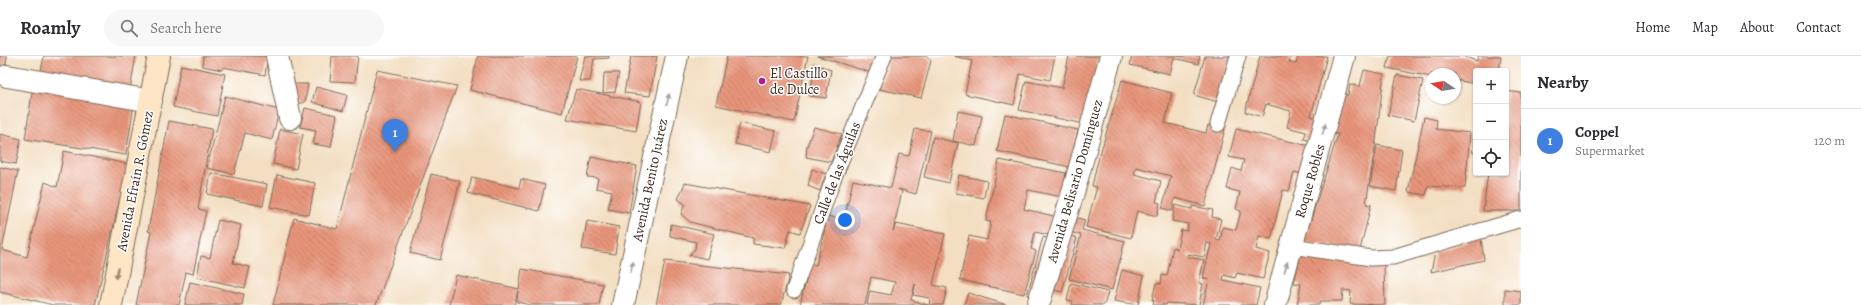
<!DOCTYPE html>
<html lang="en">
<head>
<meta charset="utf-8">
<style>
  :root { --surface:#fff; --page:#f7f7f7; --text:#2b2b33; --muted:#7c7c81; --line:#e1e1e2; --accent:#111827 }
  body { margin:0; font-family:Alegreya,serif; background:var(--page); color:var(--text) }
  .controls { position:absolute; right:12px; top:12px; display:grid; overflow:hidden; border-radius:4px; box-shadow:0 1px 3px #0004 }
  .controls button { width:36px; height:36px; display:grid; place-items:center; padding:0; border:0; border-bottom:1px solid var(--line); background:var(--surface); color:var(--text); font:20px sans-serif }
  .compass { position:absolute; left:1425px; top:12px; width:36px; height:36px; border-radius:50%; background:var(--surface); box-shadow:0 1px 3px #0004; rotate:282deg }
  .you { position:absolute; left:845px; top:164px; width:14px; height:14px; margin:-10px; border:3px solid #fff; border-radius:50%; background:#1a73e8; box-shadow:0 0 0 6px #1a73e833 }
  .badge { display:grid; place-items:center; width:26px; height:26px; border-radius:50%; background:var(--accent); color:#fff; font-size:13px; font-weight:700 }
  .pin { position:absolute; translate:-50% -33px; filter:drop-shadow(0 1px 2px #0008) }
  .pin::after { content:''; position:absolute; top:21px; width:14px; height:12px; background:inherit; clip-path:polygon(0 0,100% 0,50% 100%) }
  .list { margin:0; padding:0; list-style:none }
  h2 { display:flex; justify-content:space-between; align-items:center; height:52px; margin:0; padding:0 16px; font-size:17px }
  h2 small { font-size:13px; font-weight:400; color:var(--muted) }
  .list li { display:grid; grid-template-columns:26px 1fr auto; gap:12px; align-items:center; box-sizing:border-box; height:64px; padding:0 16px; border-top:1px solid var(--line) }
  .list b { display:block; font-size:15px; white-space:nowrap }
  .list p { margin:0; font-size:13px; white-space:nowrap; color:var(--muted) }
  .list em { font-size:13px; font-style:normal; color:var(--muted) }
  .icon { flex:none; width:22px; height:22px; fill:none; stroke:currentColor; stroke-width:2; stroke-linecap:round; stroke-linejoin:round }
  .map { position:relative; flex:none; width:1521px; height:249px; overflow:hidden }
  header { display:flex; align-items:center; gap:24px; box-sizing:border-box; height:56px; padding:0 20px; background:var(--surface); border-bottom:1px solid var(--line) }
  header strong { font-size:19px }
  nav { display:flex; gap:22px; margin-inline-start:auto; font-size:14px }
  .search { width:280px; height:36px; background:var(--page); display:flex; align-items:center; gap:10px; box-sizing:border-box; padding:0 14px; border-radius:22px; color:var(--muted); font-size:15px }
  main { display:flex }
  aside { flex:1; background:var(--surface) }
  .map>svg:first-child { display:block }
</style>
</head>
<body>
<header>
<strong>Roamly</strong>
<div class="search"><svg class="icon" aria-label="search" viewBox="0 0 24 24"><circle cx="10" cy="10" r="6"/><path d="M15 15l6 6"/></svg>Search here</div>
<nav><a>Home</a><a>Map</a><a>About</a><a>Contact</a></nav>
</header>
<main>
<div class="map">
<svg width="1521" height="249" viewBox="0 0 1521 249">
  <defs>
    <pattern id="building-back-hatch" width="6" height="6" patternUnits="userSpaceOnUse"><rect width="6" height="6" fill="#e8957c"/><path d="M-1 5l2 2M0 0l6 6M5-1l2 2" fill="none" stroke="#bd7a65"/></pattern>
  </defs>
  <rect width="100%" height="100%" fill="#fff"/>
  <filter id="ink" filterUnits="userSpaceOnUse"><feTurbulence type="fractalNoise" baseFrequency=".025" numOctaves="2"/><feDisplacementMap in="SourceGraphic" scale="8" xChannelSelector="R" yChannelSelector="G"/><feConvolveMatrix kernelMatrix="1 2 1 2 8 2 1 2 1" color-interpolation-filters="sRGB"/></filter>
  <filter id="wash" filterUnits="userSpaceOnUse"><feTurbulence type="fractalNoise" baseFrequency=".012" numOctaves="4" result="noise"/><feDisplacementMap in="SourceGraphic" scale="16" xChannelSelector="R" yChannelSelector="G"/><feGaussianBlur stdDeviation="0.9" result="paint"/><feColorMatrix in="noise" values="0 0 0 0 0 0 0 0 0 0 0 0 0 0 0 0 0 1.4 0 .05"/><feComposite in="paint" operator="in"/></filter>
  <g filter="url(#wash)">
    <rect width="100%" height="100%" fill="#f3dec1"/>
    <g id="blocks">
      <g fill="url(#building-back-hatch)">
        <path d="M0,0H7L4,24H0Z"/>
        <path d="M44,0H136L130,34L40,20Z"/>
        <path d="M203,0H268L265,19L223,11L222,14L202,10Z"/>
        <path d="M332,0H358L355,26L330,25Z"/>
        <path d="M478,0H577L562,57L470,34Z"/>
        <path d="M585,0H609V2L594,3L590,25H579Z"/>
        <path d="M631,0H657L650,40L624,37Z"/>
        <path d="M727,0H808L794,66L716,49Z"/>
        <path d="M817,0H875L869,16Z"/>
        <path d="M890,0H927L931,5L921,42L879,33Z"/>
        <path d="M954,0H1055L1050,24L1020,18L1014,49L965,38L972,5Z"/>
        <path d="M1069,0H1099L1084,68L1019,54L1026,25L1062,32Z"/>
        <path d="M1132,0H1200L1198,8L1174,2L1170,18L1130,9Z"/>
        <path d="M1205,0H1232L1218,46L1194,39Z"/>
        <path d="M1260,0H1291L1289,6L1296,8L1298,0H1327L1311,60L1320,63L1314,86L1304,83L1306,76L1287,71L1291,55L1266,48L1262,61L1245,56Z"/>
        <path d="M1390,0H1462L1477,5L1478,0H1501L1499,15H1476V28L1455,24V18H1431V21L1387,12Z"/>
        <path d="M816,8L831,14L826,42L809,40Z"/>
        <path d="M181,9L225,18L217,60L173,51Z"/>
        <path d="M377,14L457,30L376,249H273L294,162L337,173Z"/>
        <path d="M1364,14L1384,18L1376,84L1366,148L1371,149L1360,194L1304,186L1338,78L1330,77L1342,39H1348L1350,29L1360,30Z"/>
        <path d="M604,17H619L615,36L603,37Z"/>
        <path d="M1397,19L1423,24L1414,65L1388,59Z"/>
        <path d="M1122,24L1172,37L1165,67L1206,77L1208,69L1225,73L1205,150L1175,142L1172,155L1162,152L1171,120L1136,111L1134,118L1161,125L1156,146L1160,147L1157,160L1137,155L1131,182L1086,171L1097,131L1092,130L1096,112Z"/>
        <path d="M292,28H308L305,46L297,48Z"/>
        <path d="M33,31L134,47L126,99L25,83Z"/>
        <path d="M316,31L347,39L343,55L312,46Z"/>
        <path d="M576,33L641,46L636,75L567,63Z"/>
        <path d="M1506,35L1521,37V155H1483L1488,117H1506Z"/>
        <path d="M225,40L279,54L272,84L245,77L234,118L207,112Z"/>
        <path d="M305,52L337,59L331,91L313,88L316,74L300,71Z"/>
        <path d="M958,55L982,60L976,90L953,85Z"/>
        <path d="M1005,58L1078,74L1070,111L997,95Z"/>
        <path d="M1424,61L1437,64L1436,73L1470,77L1465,132L1428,130L1426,139L1408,136Z"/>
        <path d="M169,65L212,73L198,153L206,155L193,218L186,216L179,249H136L151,176L148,175Z"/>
        <path d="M740,67L776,75L771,96L735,88Z"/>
        <path d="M814,71L842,78L831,106L806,101L807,90Z"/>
        <path d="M280,73L303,78L296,113L273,108Z"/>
        <path d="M915,73L931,75L916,138L898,133L902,135L893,175L896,168L945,178L933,229L947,232L943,249H929L930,242L913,239L915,228L911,244L928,249H867L870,235L891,239L895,226L871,221L865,249H800L810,207L816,209L828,160L844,164L853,124L891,132L899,98L909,100Z"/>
        <path d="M1236,73L1310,90L1303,118L1294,116L1289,135L1283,134L1271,183L1259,180L1256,193L1270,197L1263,223L1237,217L1235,222L1224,219L1223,224L1260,232L1256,249H1203L1209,224L1203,222L1211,188L1207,187L1204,201L1188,198V201L1204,204L1199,227L1203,228L1199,249L1167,247L1166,249H1153L1154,244H1152L1156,227L1161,228L1162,219L1167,220L1173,191L1177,193L1181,174L1187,175L1188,168L1172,165L1175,149L1192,153V150L1213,154L1212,161L1221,163L1216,184L1220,185L1223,171L1236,174L1241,155L1236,153L1240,136L1227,133L1232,112L1241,115L1244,104L1229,101Z"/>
        <path d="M1475,76L1476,97L1472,96Z"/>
        <path d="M0,78L21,83L16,108L0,105Z"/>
        <path d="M933,81L958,87L949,127L924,121Z"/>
        <path d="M1377,89L1402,94L1396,135L1370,130Z"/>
        <path d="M64,95L128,108L95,249H53L0,236V111L18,115L2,194L27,201L45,126L57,131Z"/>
        <path d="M591,101L637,110L629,157L608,153L612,135L596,132L598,122L587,121Z"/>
        <path d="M999,104L1066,117L1062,141L1028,134L1024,153L1058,161L1054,180L1035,176L1031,193L1036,195L1024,238L960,224L969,180L987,184L991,166L986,165Z"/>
        <path d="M812,113L826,118L820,135L808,130Z"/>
        <path d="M211,117L267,128L263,150L207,138Z"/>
        <path d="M431,118L460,125L440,204L410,197Z"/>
        <path d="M277,119L315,127L309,159L270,151Z"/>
        <path d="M959,119L987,125L984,142L956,137Z"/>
        <path d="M472,121L519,132L521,123L545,129L539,155L468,137Z"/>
        <path d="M685,127L810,150L800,177L790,174L785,192L753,188V182L690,166L681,158L685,148L678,143Z"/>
        <path d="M1074,161L1085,164L1082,174L1125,185L1112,234L1069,223L1081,179L1070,176Z"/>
        <path d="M218,164L241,169L233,207L250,211L245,232L197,221L201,200L210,202Z"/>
        <path d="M587,165L619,171L615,198L582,193Z"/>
        <path d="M671,168L714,178L707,203L689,199L695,193L696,186L670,180Z"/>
        <path d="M1065,178L1077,182L1062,236L1050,233Z"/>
        <path d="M1043,181L1053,184L1037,241L1027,239Z"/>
        <path d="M1481,182L1484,204L1431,216L1435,196Z"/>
        <path d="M1301,197L1384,209L1385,249L1350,248L1351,235L1343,234L1342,245H1320L1319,249H1297L1301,228L1294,227Z"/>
        <path d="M665,205L789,219L781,249H656Z"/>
        <path d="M522,213L603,228L599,249H530L517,246L518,235L514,249H449L456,219L519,233Z"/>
        <path d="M1122,214L1144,220L1138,249L1114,245Z"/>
        <path d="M190,226L244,238L242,249H185Z"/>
        <path d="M1071,227L1108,236L1104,249H1072L1073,245L1067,244Z"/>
        <path d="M1505,233L1521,235V249H1505Z"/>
        <path d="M968,237L1007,249H964Z"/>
      </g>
    </g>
  </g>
  <g filter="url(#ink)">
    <use href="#blocks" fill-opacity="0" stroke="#7b6957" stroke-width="1"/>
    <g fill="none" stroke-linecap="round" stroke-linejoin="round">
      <g stroke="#7b6957" stroke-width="17">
        <g id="lane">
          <path d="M1218,68L1238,0"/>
          <path d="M1292,190L1371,202L1393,201L1521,163"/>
          <path d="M794,234L834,121L884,0"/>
        </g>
      </g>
      <g stroke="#7b6957" stroke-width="24">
        <g id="street">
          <path d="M277,0L290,62"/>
          <path d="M7,20L151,45"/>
          <path d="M623,249L677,0"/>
          <path d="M1038,249L1072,140L1111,0"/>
          <path d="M1275,249L1344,0"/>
        </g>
      </g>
      <g stroke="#7b6957" stroke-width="24">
        <path id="secondary" d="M111,249L159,0"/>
      </g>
      <use href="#lane" stroke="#fff" stroke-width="15"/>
      <use href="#street" stroke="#fff" stroke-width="22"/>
      <use href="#secondary" stroke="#fee5c5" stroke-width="22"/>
    </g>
    <defs><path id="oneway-solid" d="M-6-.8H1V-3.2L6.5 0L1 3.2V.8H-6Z"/></defs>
    <g fill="#a79f9a">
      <use href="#oneway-solid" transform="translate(668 43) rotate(-78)"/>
      <use href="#oneway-solid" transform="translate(1324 73) rotate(-74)"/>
      <use href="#oneway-solid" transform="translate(632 211) rotate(-78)"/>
      <use href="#oneway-solid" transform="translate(1286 211) rotate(-74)"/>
    </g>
    <use fill="#9c8872" href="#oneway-solid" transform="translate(117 217) rotate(101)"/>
  </g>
  <circle fill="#b5179e" stroke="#fff" stroke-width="1.5" cx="762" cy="25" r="4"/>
  <g text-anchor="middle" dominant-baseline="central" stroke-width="3" stroke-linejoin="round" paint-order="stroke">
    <g font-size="14" fill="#3b2a1e" stroke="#fff" text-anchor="start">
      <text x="770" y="17">El Castillo<tspan x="770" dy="16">de Dulce</tspan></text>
    </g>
    <g font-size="14" fill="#3b2a1e" stroke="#fff">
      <text transform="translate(837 117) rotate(-69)">Calle de las Águilas</text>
      <text transform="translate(650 124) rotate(-78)">Avenida Benito Juárez</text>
      <text transform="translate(135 125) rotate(-79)">Avenida Efraín R. Gómez</text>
      <text transform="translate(1075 125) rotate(-74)">Avenida Belisario Domínguez</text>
      <text transform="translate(1310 125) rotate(-74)">Roque Robles</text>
    </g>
  </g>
</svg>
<div class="controls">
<button>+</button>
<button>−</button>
<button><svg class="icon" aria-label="locate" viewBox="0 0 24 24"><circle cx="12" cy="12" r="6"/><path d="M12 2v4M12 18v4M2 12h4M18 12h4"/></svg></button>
</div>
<svg class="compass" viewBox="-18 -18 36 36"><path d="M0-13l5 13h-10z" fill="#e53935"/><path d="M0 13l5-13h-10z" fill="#7c7c81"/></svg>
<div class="you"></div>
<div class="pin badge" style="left:395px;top:96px;background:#3f7fe0">1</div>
</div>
<aside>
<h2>Nearby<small></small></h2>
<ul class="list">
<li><span class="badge" style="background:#3f7fe0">1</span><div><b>Coppel</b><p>Supermarket</p></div><em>120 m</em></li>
</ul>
</aside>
</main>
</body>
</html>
